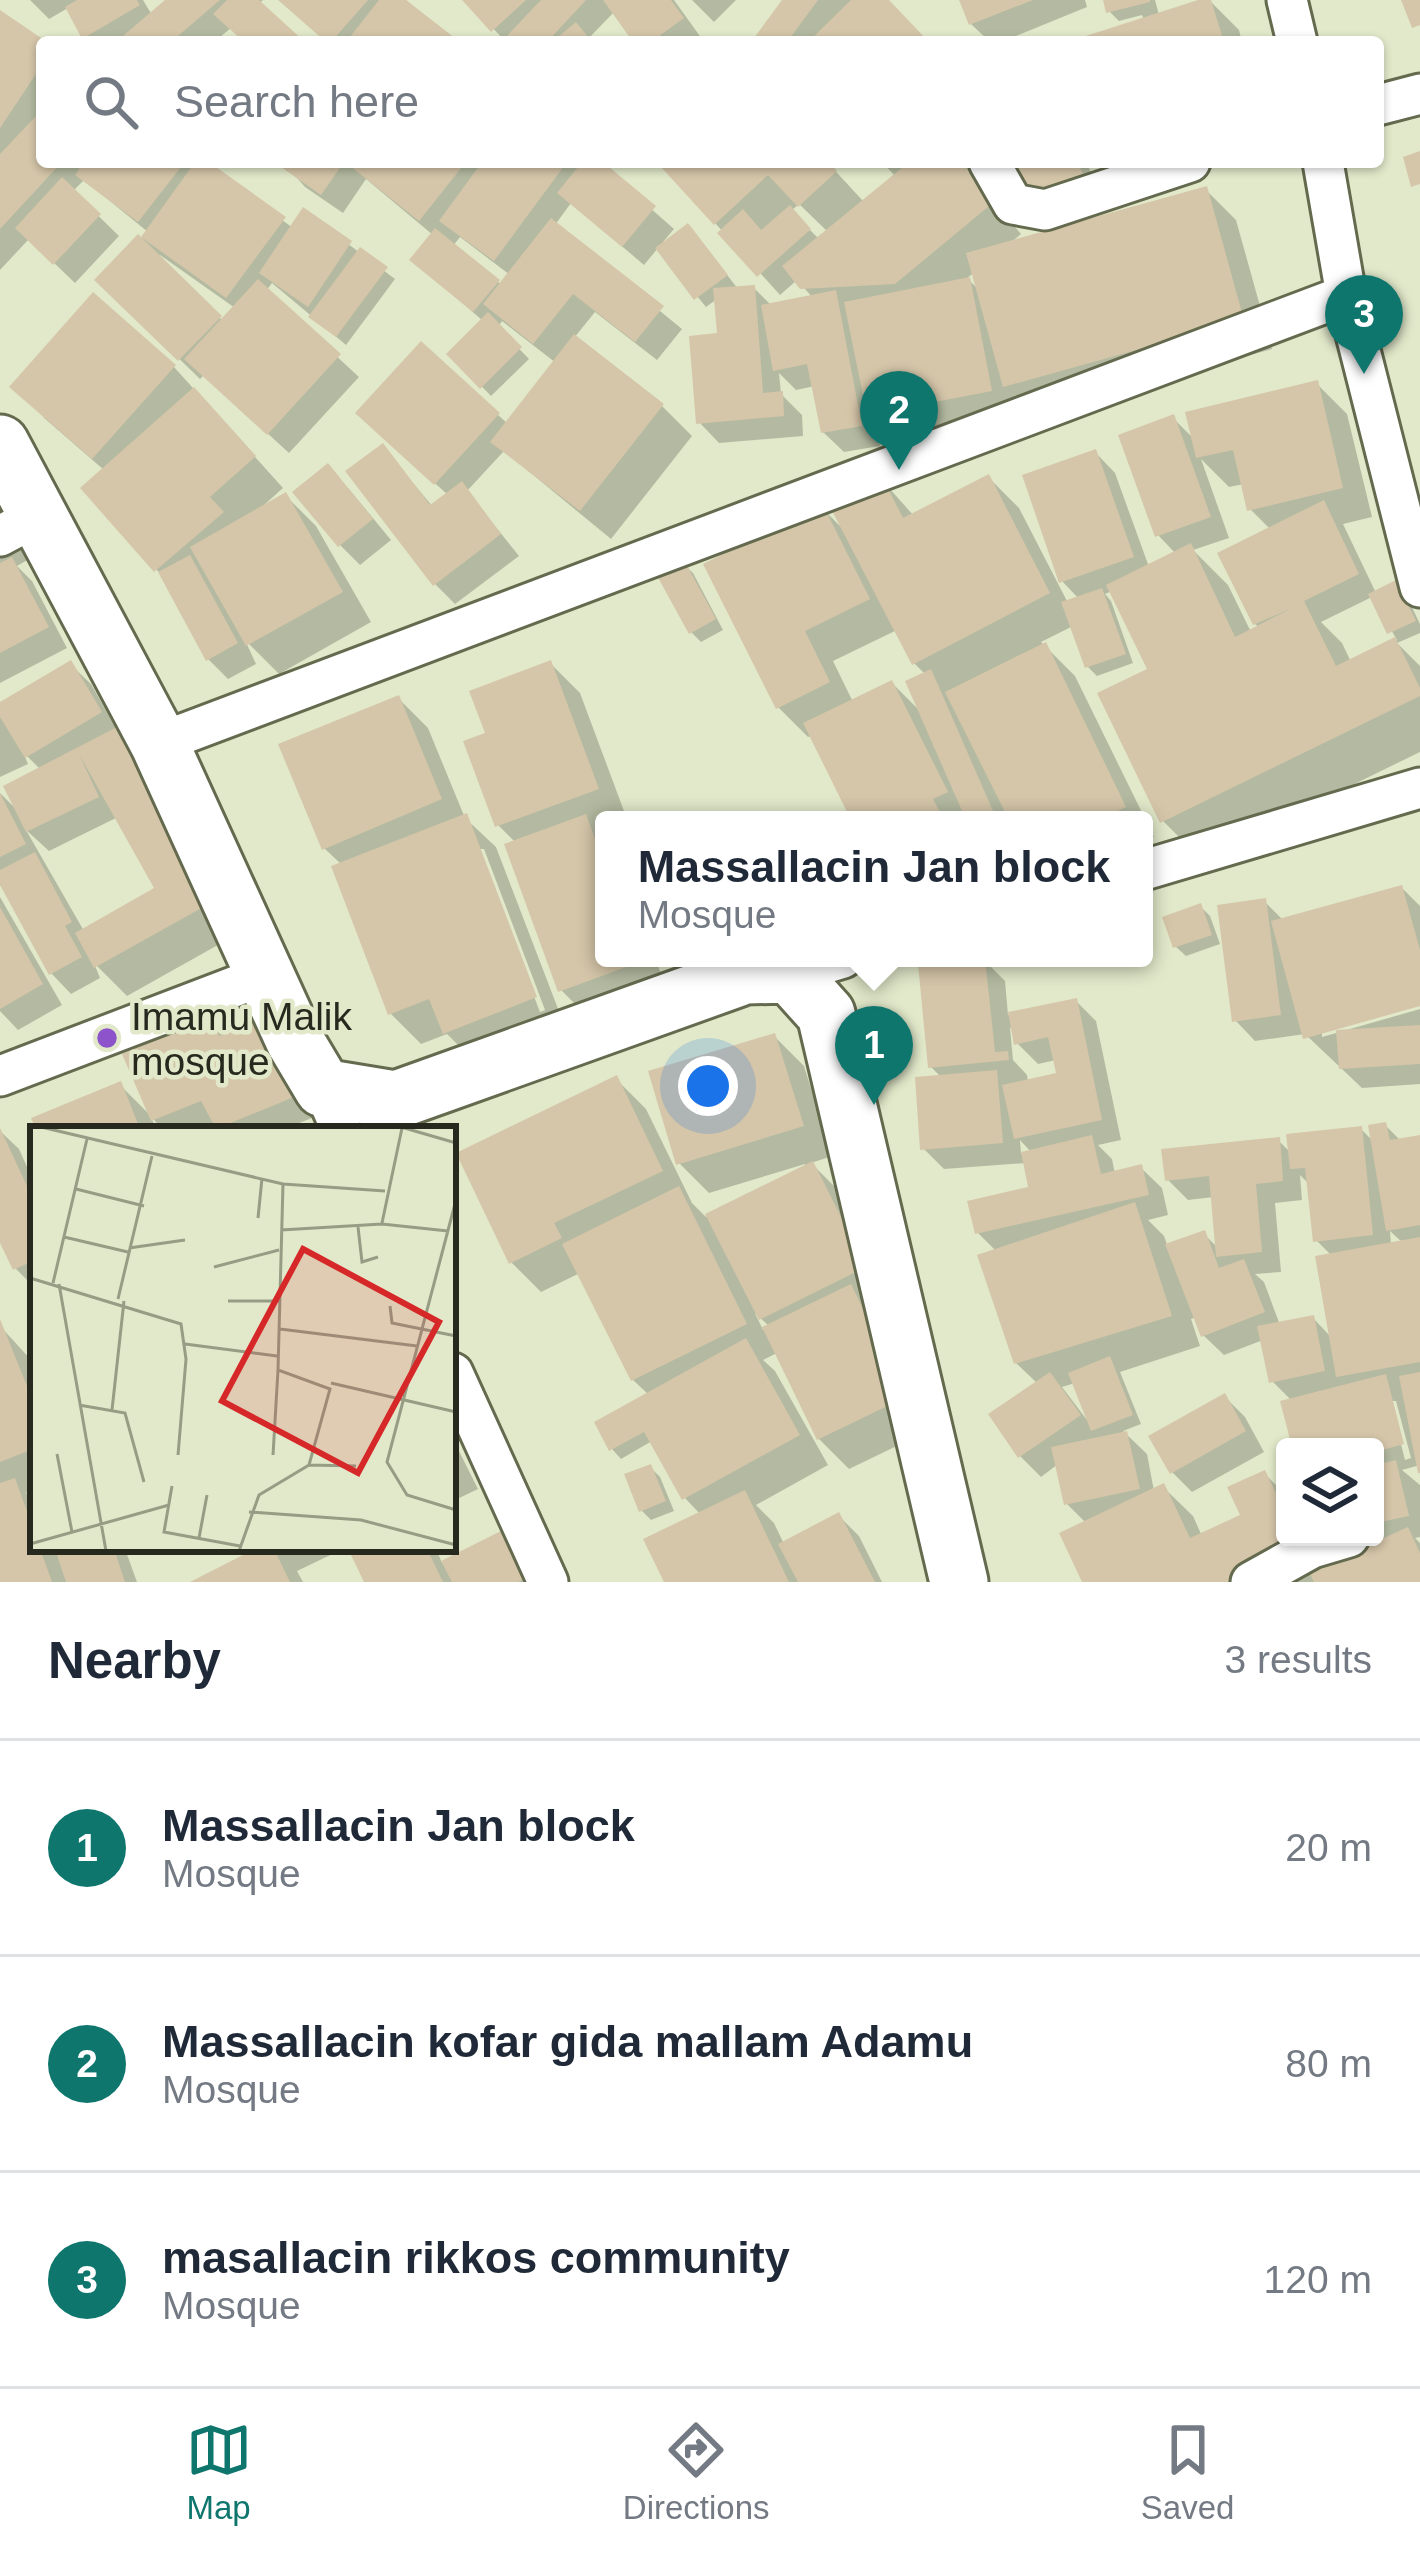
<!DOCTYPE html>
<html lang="en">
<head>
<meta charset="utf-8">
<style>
  :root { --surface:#fff; --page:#f2f2f3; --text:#1f2937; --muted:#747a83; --line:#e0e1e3; --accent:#0f766e }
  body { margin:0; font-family:Helvetica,sans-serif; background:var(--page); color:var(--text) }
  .controls { position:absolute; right:36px; bottom:36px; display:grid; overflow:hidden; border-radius:12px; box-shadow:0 3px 9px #0004 }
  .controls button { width:108px; height:108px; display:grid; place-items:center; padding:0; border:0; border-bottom:3px solid var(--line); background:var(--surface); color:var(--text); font:60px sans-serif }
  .you { position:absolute; left:708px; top:1086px; width:42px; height:42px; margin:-30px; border:9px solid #fff; border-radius:50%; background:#1a73e8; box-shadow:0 0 0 18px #1a73e833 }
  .badge { display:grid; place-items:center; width:78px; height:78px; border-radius:50%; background:var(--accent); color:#fff; font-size:39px; font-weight:700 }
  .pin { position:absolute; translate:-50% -99px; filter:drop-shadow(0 3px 6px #0008) }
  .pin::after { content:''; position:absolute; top:63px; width:42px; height:36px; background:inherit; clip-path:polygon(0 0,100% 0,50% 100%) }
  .popup { position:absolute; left:595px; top:811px; width:558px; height:156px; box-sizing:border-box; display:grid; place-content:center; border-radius:12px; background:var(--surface); filter:drop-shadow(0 3px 9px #0005); font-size:39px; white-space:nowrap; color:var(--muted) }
  .popup b { font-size:45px; color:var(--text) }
  .popup::after { content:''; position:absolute; left:50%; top:100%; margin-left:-24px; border:24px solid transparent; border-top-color:var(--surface) }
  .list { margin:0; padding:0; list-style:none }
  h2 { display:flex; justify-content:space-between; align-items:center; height:156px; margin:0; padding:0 48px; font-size:51px }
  h2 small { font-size:39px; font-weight:400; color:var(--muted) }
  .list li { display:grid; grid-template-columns:78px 1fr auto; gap:36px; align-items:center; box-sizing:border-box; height:216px; padding:0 48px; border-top:3px solid var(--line) }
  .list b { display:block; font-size:45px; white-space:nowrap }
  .list p { margin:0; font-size:39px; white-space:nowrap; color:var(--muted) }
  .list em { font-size:39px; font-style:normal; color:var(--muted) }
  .icon { flex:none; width:66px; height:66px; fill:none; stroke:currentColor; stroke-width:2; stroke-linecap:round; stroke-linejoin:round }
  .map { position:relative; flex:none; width:1420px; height:1582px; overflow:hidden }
  .search { position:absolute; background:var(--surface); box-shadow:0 3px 9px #0004; left:36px; right:36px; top:36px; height:132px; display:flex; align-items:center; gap:30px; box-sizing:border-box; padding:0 42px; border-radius:12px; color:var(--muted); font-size:45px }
  .sheet { height:804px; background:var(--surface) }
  nav { display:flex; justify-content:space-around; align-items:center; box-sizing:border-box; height:168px; border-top:3px solid var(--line); background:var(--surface); font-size:33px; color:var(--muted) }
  nav a { display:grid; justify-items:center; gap:6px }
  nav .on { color:var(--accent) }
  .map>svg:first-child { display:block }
</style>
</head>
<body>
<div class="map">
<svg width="1420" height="1582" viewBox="0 0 1420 1582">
  <rect width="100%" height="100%" fill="#e2e9ca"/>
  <g fill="#0003" fill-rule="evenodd">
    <path d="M30,0H143L152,15L169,0H263L258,4L300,42H246L231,28L214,42H90L68,8L49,19Z"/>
    <path d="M280,0H406L455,42H327Z"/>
    <path d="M466,0H674L702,39L637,42L615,11L588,39L590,42H506Z"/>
    <path d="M692,0H736L714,22Z"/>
    <path d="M786,0H885L926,42H755Z"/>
    <path d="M963,0H1085L1087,7L1001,42H990L971,24Z"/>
    <path d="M1106,0H1155L1159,15L1209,0L1239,30L1242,42H1073L1144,20L1142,15L1119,21L1109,11Z"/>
    <path d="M0,14L42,42V162H80L85,167L88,162H204L293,228L304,211L395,279L346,345L272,283L266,291L359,377L289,453L204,375L200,379L98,280L148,232L84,180L73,191L119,236L75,283L29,239L0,270ZM160,255L235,308L223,321L158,258Z"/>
    <path d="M283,162H598L674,229L663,242L697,236L738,289L754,288L772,306L813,298L797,280L780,295L669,172L656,162H827L864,202L896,177L882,162H962L1021,234L1008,245L1206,190L1236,220L1272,349L1036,415L1015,395L1020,420L899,444L875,420L880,446L844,452L823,432L815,386L796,390L779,373L781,394L802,415L803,436L719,443L699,422L720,336L717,299L706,307L658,248L644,265L571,203L555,225L682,329L657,360L595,312L574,338L662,406L692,436L611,539L504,451L467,491L519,556L455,604L435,584L383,447L433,507L448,495L379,433L421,345L508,424L556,363L502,321L498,327L529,359L491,396L450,354L483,321L413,260L433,235L366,179L343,213L305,187ZM799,204L828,232L819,239L791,211ZM460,237L510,275L502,285L453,246ZM975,272L980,291L967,278Z"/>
    <path d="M1018,162H1086L1103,198Z"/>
    <path d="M174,367L283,488L264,505L286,496L316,526L371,622L279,674L245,640L256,664L228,679L208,659L165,579L84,488L104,470L43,417Z"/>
    <path d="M1317,384L1347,414L1372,517L1343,524L1376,593L1395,583L1405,593L1420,624V633L1397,643L1420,666V752L1201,859L1163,821L1151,670L1112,591L1105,594L1111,601L1133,663L1097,676L1088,667L1073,626L1041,642L1075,676L1154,837L1144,842V820H1012L1011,816L1006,820H854L813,735L808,737L778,707L822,508L845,531L881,479L914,516L989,478L1019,508L1068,603L1079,599L1062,581L1095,452L1115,473L1149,567L1176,554L1158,535L1173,418L1195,440ZM1201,459L1229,487L1244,484L1250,509L1271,530L1255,624L1260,628L1251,632L1228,585L1193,550L1229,538ZM1372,597L1397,640L1351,662L1342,643L1321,622ZM897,630L914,663L926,675L922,713L892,683L853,702L833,661Z"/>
    <path d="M348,488L391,540L360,565L340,545Z"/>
    <path d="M0,504L31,558L17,566L32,581L67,648L0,683Z"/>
    <path d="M683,564L693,573L723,630L701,642L692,633L660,576Z"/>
    <path d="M550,663L580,693L627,819L604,820V827L597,830L604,836V958H655L668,992L591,1020L561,990L516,843L498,825L489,735Z"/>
    <path d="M70,664L91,684L120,735L147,761L241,932L127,996L94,963L100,978L71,994L51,973L3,885L0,886V793L18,811L42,771L23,752L28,764L0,777V705ZM118,817L158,889L84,931L26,830L49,851Z"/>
    <path d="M398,698L428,728L465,818L496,847L565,1027L475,1062L447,1034L421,1044L391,1014L342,865L324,848ZM477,849H484L545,1010L540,1012Z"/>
    <path d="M1402,888L1420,906V1003L1322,1030V1037L1420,1009V1084L1362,1088L1305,1034L1255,1041L1235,1020L1265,902L1284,921Z"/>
    <path d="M0,897L62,1005L18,1030L0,1011Z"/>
    <path d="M1200,906L1210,916L1220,944L1186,956L1176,947Z"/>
    <path d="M984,960L1005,981L1008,1015L1076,1001L1096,1021L1121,1140L1098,1145L1112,1159L1115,1174L1141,1168L1162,1188L1168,1215L1148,1220L1164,1236L1168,1247L1204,1234L1218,1248L1214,1197L1188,1200L1168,1180L1279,1141L1291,1153L1361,1129L1374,1142L1385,1125L1401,1141L1420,1138V1465L1402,1470L1420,1485V1537L1415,1538L1420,1543V1582H1085L1086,1523L1067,1504L1058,1464L1041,1477L1020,1456L1038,1384L1016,1363L997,1252L977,1232L1031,1189L1026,1163L944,1169L923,1148L942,1078L931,1067ZM1014,1027L1017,1043L1038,1064L1056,1060L1059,1075L1028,1082L1027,1075L1013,1060L1010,1028ZM1020,1140L1031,1152L1021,1154ZM1300,1175L1310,1185L1316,1240L1332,1256V1338L1313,1318L1280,1325L1264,1282L1255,1274L1281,1272L1275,1203L1302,1200ZM1390,1231L1403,1243L1391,1245ZM1196,1317L1203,1335L1224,1355L1263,1340L1272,1381L1292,1401L1284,1404L1295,1447H1375V1537H1340L1325,1568L1310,1537H1285V1494L1264,1473L1244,1516L1202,1536L1193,1516L1163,1487L1154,1491L1147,1454L1123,1431L1141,1424L1120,1372L1200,1346L1191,1319ZM1075,1383L1087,1420L1062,1387ZM1390,1401H1396L1411,1458L1405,1460Z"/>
    <path d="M211,1020L227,1036L281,1043L312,1118L284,1129H217L214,1124L201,1129H163L151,1117L156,1129H39L35,1120L120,1085L152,1117Z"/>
    <path d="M774,1036L804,1066L832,1156L811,1163L842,1194L934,1428L849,1469L819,1439L777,1353L763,1360L775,1371L828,1465L756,1505L774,1523L784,1544L839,1516L859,1536L882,1582H668L700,1514L685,1498L652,1441L621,1459L612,1449L649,1395L633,1380L580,1273L541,1292L511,1262L616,1079L646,1109L692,1203L706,1217L806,1168L805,1164L709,1193L679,1163ZM755,1313L770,1327L763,1330Z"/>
    <path d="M0,1131L19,1149L33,1180V1286L15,1268L0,1236Z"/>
    <path d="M0,1326L33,1362V1490L26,1493L33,1500V1549H125L137,1582H0Z"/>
    <path d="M1225,1397L1245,1417L1264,1452L1192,1492L1172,1472Z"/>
    <path d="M453,1439L478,1489L453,1501Z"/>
    <path d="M650,1467L660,1477L674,1511L651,1520L641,1510Z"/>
    <path d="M505,1532L540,1582H367L371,1549H436L442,1563Z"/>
    <path d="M243,1549H343L297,1571L303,1582H196L247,1557Z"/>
  </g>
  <g fill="#d5c6a9">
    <path d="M77,0H137L140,5L82,39L65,7Z"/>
    <path d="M165,0H220L171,42H116Z"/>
    <path d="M227,0H259L305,42H244L213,14Z"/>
    <path d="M278,0H368L331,42H326Z"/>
    <path d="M379,0H406L460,42H346Z"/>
    <path d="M462,0H526L491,32Z"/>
    <path d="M541,0H586L547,42H508L505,38Z"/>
    <path d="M603,0H671L684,18L651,42H633Z"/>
    <path d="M782,0H818L787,42H751Z"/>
    <path d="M851,0H889L929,42H808Z"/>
    <path d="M959,0H1033L969,25Z"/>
    <path d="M1103,0H1150V2L1106,13Z"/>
    <path d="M1198,0H1211L1224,42H1067Z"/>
    <path d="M1401,0H1420V25L1412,28Z"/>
    <path d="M0,10L47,42H42V65L0,128Z"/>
    <path d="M576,22L592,42H552Z"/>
    <path d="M36,116L42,122V162H62L0,229V154Z"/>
    <path d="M1420,151V184L1411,187L1403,157Z"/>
    <path d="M84,162H185L138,222L75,175Z"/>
    <path d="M195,162H209L286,217L226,298L141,237Z"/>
    <path d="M285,162H344L321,195L281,167Z"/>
    <path d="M345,162H466L419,221Z"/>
    <path d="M482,162H567L494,261L439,221Z"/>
    <path d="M582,162H603L656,206L622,247L557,193Z"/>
    <path d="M664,162H829L837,171L798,207L768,175L714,225L660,166Z"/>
    <path d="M909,162H961L994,202L895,284L800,289L782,266Z"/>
    <path d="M1014,162H1078L1084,177L1033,201Z"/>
    <path d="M62,177L101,214L53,265L15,228Z"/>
    <path d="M1207,186L1244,320L1003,387L966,253Z"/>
    <path d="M790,205L811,229L757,277L717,233L743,209L761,230Z"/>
    <path d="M303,207L352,241L308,307L259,273Z"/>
    <path d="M551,218L664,306L635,342L573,294L533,344L483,304Z"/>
    <path d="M688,223L728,275L694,300L655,248Z"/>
    <path d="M435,228L500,280L473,312L409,260Z"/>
    <path d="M138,234L222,316L178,361L94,280Z"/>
    <path d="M360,247L388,267L336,337L308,317Z"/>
    <path d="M970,277L992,391L867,415L844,302Z"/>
    <path d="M258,279L341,354L267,435L184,359Z"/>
    <path d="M755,285L763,393L783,391L784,416L696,424L689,336L717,333L713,288Z"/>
    <path d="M836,290L862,426L821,433L807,364L773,371L761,305Z"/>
    <path d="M93,292L176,365L92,459L9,387Z"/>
    <path d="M488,312L522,347L480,389L446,354Z"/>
    <path d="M574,334L664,404L580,511L490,442Z"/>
    <path d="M421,341L500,413L434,485L355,413Z"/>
    <path d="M1318,380L1343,488L1247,511L1233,450L1196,458L1185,412Z"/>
    <path d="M194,387L256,456L210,497L224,512L154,572L80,488Z"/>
    <path d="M1174,414L1211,517L1155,537L1118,435Z"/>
    <path d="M383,443L430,505L462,481L501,534L433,586L345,471Z"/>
    <path d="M1096,449L1134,557L1059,583L1022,475Z"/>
    <path d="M328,463L373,519L338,547L292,492Z"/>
    <path d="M989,474L1050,593L912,665L828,503L881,475L903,518Z"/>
    <path d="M286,492L343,592L246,646L190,547Z"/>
    <path d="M1324,500L1359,574L1304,601L1336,666L1395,637L1420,688V696L1160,823L1097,693L1147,669L1106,585L1191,543L1235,637L1290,609L1253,625L1217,553Z"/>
    <path d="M823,505L870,599L805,631L830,682L776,709L703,564Z"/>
    <path d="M190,555L238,643L206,661L158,572Z"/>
    <path d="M12,557L49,627L0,653V563Z"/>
    <path d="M684,560L716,619L689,634L656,574Z"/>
    <path d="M1396,580L1416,621L1387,634L1368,594Z"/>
    <path d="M1102,588L1126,654L1085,668L1061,602Z"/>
    <path d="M1046,642L1126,807L1099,820H1009L945,692Z"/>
    <path d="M71,660L102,712L25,758L0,717V702Z"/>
    <path d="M551,660L599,789L495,827L463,741L485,733L469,691Z"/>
    <path d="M931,669L997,820H966L905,681Z"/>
    <path d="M892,680L948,792L933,799L944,820H851L803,723Z"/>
    <path d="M399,695L442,799L322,850L278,744Z"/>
    <path d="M117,727L214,901L94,968L75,933L154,888L79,754L99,797L26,832L3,786Z"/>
    <path d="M0,793L26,844L0,857Z"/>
    <path d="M467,813L537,997L443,1034L429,999L388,1015L331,866Z"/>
    <path d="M586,814L604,864V958H638L640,962L558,992L504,844Z"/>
    <path d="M35,852L72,922L65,926L82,957L49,975L0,885V870Z"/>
    <path d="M1402,885L1420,950V1006L1303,1039L1271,921Z"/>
    <path d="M1266,898L1281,1015L1232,1022L1217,905Z"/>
    <path d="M1201,903L1212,935L1173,948L1162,917Z"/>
    <path d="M0,907L43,984L0,1009Z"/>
    <path d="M985,958L995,1052L1008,1051L1009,1060L928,1068L918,964Z"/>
    <path d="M1077,998L1102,1120L1014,1139L1002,1085L1056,1073L1048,1037L1014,1045L1008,1012Z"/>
    <path d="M212,1016L219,1036L261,1019L294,1097L216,1129L201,1101L151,1121L122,1054Z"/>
    <path d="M1420,1025V1064L1339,1069L1336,1030Z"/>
    <path d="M775,1033L804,1126L676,1165L648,1071Z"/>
    <path d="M997,1070L1003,1143L920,1150L915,1077Z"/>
    <path d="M617,1075L663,1171L554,1223L562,1238L509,1264L456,1153Z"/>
    <path d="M121,1081L140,1129H36L31,1118Z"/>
    <path d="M1386,1122L1390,1140L1420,1135V1225L1386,1231L1368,1125Z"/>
    <path d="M1362,1126L1373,1235L1313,1242L1305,1168L1290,1169L1286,1134Z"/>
    <path d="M0,1128L33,1199V1261L13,1270L0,1243Z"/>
    <path d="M1092,1135L1101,1174L1142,1164L1149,1195L975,1234L967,1201L1028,1187L1021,1152Z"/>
    <path d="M1280,1137L1283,1181L1256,1184L1262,1252L1216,1257L1209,1176L1165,1181L1161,1149Z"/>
    <path d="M813,1161L866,1267L759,1320L705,1214Z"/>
    <path d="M679,1186L747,1324L631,1381L562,1244Z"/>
    <path d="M1135,1202L1172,1316L1014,1364L977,1255Z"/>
    <path d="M1205,1230L1219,1268L1244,1259L1265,1312L1201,1337L1165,1244Z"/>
    <path d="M1420,1237V1362L1336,1377L1315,1256Z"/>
    <path d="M851,1284L906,1397L817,1440L762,1327Z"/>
    <path d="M1314,1315L1325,1371L1269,1383L1257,1326Z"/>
    <path d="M0,1319L33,1401V1449L0,1462Z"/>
    <path d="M746,1338L800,1435L682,1500L644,1432L609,1451L594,1422Z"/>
    <path d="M1110,1356L1133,1415L1091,1431L1068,1373Z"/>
    <path d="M1050,1372L1081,1415L1018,1458L988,1414Z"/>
    <path d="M1420,1372V1473H1418L1399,1376Z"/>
    <path d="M1386,1374L1404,1444L1375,1452V1447H1292L1280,1401Z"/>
    <path d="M1225,1393L1246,1431L1170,1474L1148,1436Z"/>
    <path d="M1127,1431L1140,1489L1064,1505L1051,1447Z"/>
    <path d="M1396,1460L1409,1516L1375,1523V1465Z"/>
    <path d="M651,1464L666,1501L639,1512L624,1474Z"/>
    <path d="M1265,1470L1285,1512V1537H1297L1301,1546L1227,1582H1082L1059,1533L1164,1483L1190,1538L1240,1515L1227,1487Z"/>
    <path d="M15,1478L33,1528V1549H40L52,1582H0V1483Z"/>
    <path d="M745,1490L789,1582H664L643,1539Z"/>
    <path d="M839,1512L875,1582H798L778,1544Z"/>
    <path d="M1408,1527L1420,1553V1582H1314L1309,1572Z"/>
    <path d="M505,1529L530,1576L518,1582H452L441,1561Z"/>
    <path d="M55,1549H114L125,1582H66Z"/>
    <path d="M240,1549H274L290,1582H190L243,1555Z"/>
    <path d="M365,1549H427L443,1582H364L351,1555Z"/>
  </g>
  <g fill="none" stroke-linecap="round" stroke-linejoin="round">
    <g stroke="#646a4e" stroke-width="45">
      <g id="street">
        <path d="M1287,0L1297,42"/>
        <path d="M1378,105L1420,94"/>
        <path d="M989,162L1013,204L1045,210L1190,162"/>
        <path d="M1323,162L1346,295L1420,587"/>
        <path d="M0,536L39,515"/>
        <path d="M159,743L1346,295"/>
        <path d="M1144,870L1420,788"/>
        <path d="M790,974L843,958"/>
        <path d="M0,1076L265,975"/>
        <path d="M323,1088L341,1129"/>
        <path d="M453,1373L548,1582"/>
        <path d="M1251,1582L1312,1548L1349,1537"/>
      </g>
    </g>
    <g stroke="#646a4e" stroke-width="63">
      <path id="secondary" d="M0,444L159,743L295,1041L323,1088L396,1100L745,975L790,974L826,1014L959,1582"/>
    </g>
    <use href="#street" stroke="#fff" stroke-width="39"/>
    <use href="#secondary" stroke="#fff" stroke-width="57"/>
  </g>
  <circle fill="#8c53ca" stroke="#e2e9ca" stroke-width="4.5" cx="107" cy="1038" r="12"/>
  <g text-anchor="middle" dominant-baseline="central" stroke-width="9" stroke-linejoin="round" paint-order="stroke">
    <g font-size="39" fill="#27291e" stroke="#e2e9ca" text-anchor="start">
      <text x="131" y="1016">Imamu Malik<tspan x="131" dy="45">mosque</tspan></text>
    </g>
  </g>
  <g transform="translate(30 1126)">
    <rect width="426" height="426" fill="#e2e9ca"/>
    <path fill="none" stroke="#979c85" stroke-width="3" d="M11,1L253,58L248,244L300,263L279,339L229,369L209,425M371,1L426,17M253,58L355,65M46,63L114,80M426,74L357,336L377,369L426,384M228,92L232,52M352,97L372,2M328,101L332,136L348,131M251,104L352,98L418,105M34,111L98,126M99,122L155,114M184,141L249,124M0,152L151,198L156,233L148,329M23,157L57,13M29,158L76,425M88,173L122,30M198,175H250M360,180L362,197L426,210M250,203L387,220M155,218L247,230M301,257L426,286M49,279L95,287L114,356M82,284L94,175M27,328L42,406M243,329L248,244M279,339L326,340M142,360L134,406L210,420M219,386L331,394L426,419M169,412L177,369M0,418L139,379"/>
    <path fill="#d62828" fill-opacity="0.15" stroke="#d62828" stroke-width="6" d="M273,123L409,196L328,347L192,275Z"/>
    <rect width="426" height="426" fill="none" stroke="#27291e" stroke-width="6"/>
  </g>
</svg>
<div class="controls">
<button><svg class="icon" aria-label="layers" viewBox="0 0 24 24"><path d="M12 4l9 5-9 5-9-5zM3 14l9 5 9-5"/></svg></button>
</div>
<div class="you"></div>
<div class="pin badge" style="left:874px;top:1105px">1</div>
<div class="popup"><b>Massallacin Jan block</b>Mosque</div>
<div class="pin badge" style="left:899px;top:470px">2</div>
<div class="pin badge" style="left:1364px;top:374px">3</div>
<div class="search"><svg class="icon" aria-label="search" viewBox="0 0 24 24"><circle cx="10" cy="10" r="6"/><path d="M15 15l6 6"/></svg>Search here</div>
</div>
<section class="sheet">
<h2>Nearby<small>3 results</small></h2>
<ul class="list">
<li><span class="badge">1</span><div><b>Massallacin Jan block</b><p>Mosque</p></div><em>20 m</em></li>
<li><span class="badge">2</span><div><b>Massallacin kofar gida mallam Adamu</b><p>Mosque</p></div><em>80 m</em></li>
<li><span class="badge">3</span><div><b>masallacin rikkos community</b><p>Mosque</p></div><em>120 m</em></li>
</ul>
</section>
<nav>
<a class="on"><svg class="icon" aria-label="map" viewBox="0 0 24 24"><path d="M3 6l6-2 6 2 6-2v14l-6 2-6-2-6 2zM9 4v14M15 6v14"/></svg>Map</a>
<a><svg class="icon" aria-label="directions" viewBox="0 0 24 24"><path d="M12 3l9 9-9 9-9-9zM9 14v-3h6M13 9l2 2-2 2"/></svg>Directions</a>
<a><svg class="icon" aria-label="saved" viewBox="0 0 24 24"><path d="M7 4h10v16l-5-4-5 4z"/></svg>Saved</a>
</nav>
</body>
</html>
